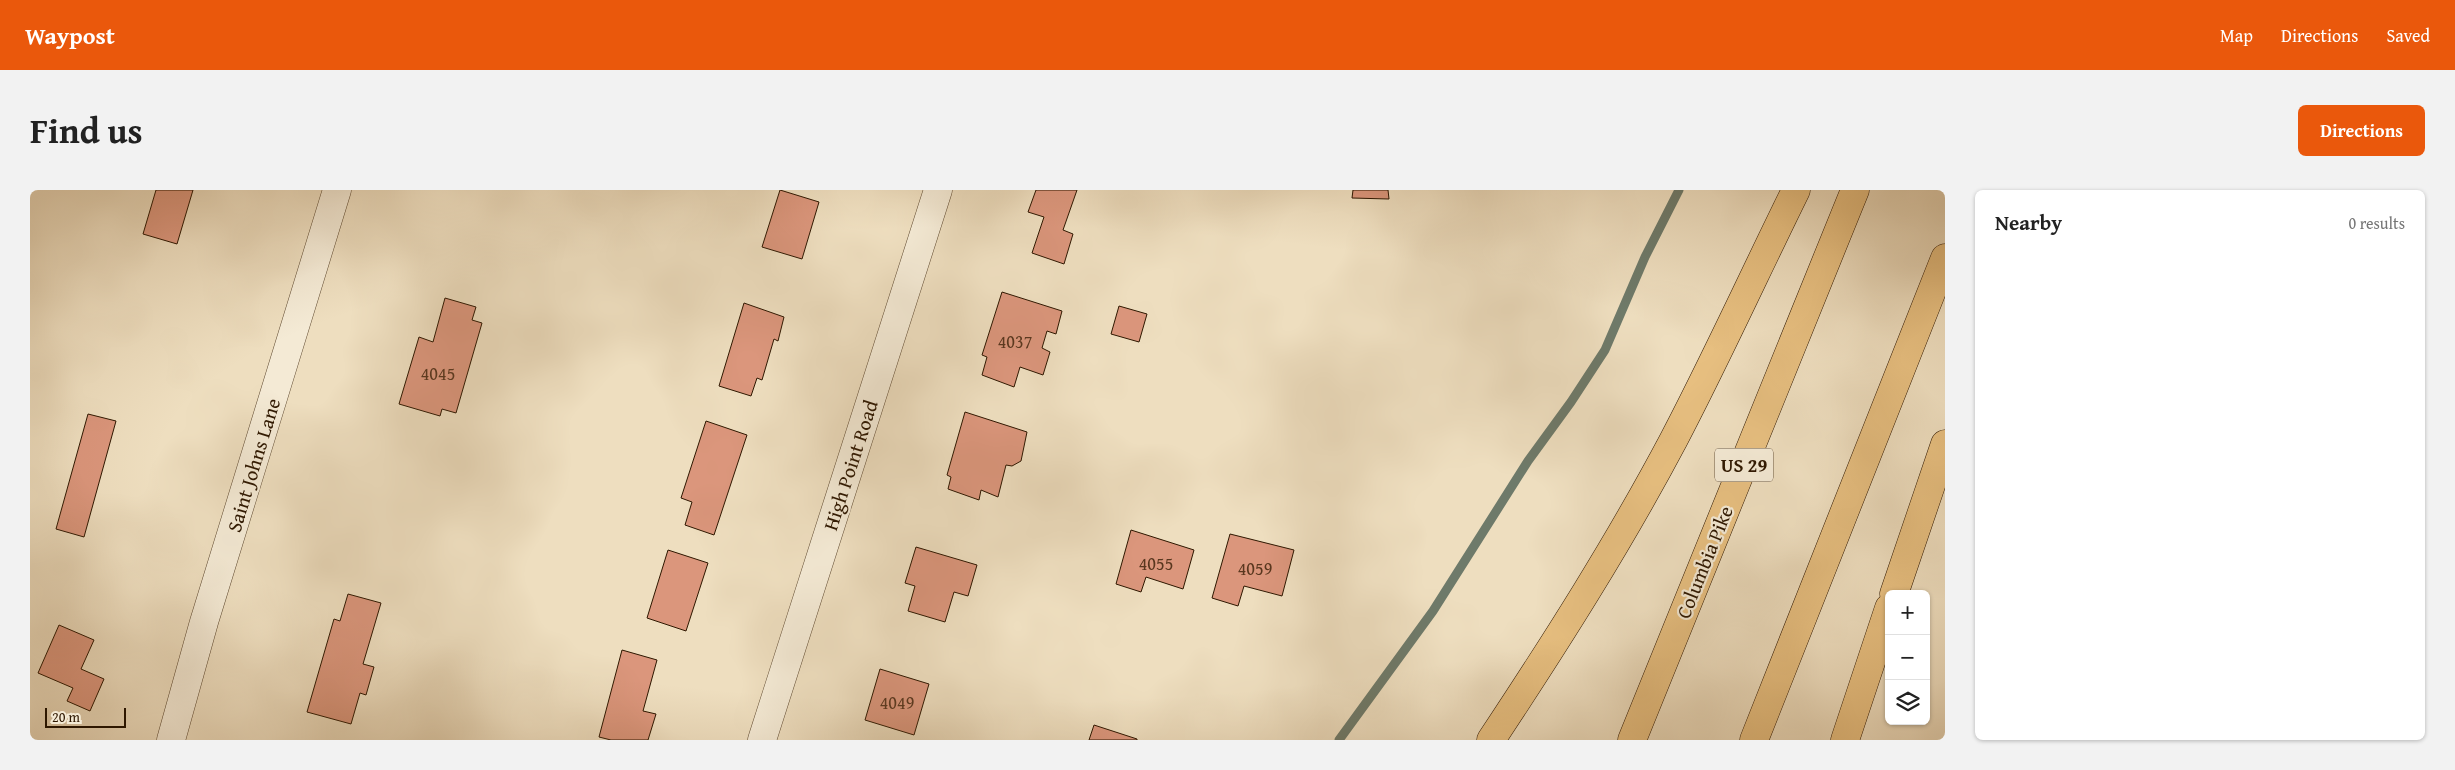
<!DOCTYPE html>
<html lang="en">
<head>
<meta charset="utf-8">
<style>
  :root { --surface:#fff; --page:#f2f2f2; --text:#222; --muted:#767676; --line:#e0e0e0; --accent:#ea580c }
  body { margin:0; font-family:"Gentium Book Plus",serif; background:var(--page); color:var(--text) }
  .controls { position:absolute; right:15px; bottom:15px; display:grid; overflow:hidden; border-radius:8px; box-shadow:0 1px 4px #0004 }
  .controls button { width:45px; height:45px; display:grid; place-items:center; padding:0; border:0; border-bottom:1px solid var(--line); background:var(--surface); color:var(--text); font:25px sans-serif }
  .scale { position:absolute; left:15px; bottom:12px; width:81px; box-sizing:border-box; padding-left:5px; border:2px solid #2e1700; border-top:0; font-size:14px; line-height:18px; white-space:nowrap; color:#2e1700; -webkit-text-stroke:4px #f4ead5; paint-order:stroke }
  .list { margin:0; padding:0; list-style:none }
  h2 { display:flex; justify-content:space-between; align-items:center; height:65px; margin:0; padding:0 20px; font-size:21px }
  h2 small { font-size:16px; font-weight:400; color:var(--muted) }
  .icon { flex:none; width:28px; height:28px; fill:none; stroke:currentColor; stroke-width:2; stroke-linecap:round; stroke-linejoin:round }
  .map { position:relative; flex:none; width:1915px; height:550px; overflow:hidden; border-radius:8px }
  header { display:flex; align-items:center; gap:30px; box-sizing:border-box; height:70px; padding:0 25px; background:var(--accent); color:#fff }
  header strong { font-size:24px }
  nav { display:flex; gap:28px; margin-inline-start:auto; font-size:18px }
  .intro { display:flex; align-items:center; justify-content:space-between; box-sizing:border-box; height:120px; padding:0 30px }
  h1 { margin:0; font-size:35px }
  .button { padding:12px 22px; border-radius:8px; background:var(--accent); color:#fff; font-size:18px; font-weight:700 }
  main { display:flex; gap:30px; padding:0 30px }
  aside { flex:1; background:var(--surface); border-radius:8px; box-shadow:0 1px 4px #0004 }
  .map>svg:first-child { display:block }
</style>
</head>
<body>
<header>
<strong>Waypost</strong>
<nav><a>Map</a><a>Directions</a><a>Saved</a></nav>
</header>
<div class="intro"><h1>Find us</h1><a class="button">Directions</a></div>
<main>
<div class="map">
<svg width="1915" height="550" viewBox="0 0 1915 550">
  <rect width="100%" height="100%" fill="#eedebf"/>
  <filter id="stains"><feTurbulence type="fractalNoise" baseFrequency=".004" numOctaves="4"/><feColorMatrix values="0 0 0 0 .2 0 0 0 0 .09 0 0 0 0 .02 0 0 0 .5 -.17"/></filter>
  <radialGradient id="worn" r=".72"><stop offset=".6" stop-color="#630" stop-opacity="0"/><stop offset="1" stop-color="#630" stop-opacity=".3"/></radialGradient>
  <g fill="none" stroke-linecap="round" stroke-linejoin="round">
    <path stroke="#6e7a6a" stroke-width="9" d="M1309,550L1403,421L1498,271L1541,212L1575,160L1615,67L1649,0"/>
  </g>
  <g fill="#db967c" stroke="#2e1700">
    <path d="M126,0H163L147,54L113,44Z"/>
    <path d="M750,0L789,12L772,69L732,57Z"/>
    <path d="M1006,0H1047L1033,40L1043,44L1034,74L1002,63L1014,27L998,22Z"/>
    <path d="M1323,0H1358L1359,9L1322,8Z"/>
    <path d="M972,102L1032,121L1026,144L1017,141L1012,158L1020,162L1013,185L990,177L984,197L952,185L957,167L952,165Z"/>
    <path d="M415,108L446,117L442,130L452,133L426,223L412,219L410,226L369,214L389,147L403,152Z"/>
    <path d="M714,113L754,127L748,151L744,149L732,190L727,188L721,206L689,196Z"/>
    <path d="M1089,116L1117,124L1109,152L1081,144Z"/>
    <path d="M935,222L997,242L991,271L982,276L976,275L968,307L951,300L949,310L918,299L921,287L917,285Z"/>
    <path d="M58,224L86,231L54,347L26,339Z"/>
    <path d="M676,231L717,245L684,345L655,335L662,312L651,308Z"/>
    <path d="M1101,340L1164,360L1153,399L1116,387L1111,402L1086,394Z"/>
    <path d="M1200,344L1264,360L1252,406L1214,396L1208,416L1182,408Z"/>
    <path d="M886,357L947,375L938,406L924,402L915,432L878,421L885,396L875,393Z"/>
    <path d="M638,360L678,373L656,441L617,428Z"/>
    <path d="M318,404L351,413L333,474L344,477L336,505L330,503L321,534L277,522L304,429L310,431Z"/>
    <path d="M29,435L64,450L51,479L74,489L60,521L37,511L43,498L8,483Z"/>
    <path d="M592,460L627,470L613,521L626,524L618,550H581L569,547Z"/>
    <path d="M850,479L899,494L884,545L835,530Z"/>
    <path d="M1064,535L1107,549V550H1059Z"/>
  </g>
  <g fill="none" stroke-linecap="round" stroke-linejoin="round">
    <g stroke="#5e4930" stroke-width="29">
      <path id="minor" d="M732,550L908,0"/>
    </g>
    <g stroke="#5e4930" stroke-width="29">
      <path id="tertiary" d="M141,550L174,432L307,0"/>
    </g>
    <g stroke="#2e1700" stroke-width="29">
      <g id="motorway">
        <path d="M1864,404L1915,254"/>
        <path d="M1461,550C1526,452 1589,353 1644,249C1687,167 1725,83 1766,0"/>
        <path d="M1602,550L1825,0"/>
        <path d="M1724,550L1915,68"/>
        <path d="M1815,550L1859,418"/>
      </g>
    </g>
    <use href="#minor" stroke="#f4ead5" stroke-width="28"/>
    <use href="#tertiary" stroke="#f4ead5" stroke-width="28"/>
    <use href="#motorway" stroke="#e7bf80" stroke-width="28"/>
  </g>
  <g text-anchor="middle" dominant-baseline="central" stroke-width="4.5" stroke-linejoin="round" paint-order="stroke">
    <g font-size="18" fill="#59371f">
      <text x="985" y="151">4037</text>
      <text x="408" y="183">4045</text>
      <text x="1126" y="373">4055</text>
      <text x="1225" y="378">4059</text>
      <text x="867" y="512">4049</text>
    </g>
    <rect fill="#f4ead5" stroke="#695640" stroke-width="1" x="1685" y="258.5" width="58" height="33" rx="4"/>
    <g font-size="19" font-weight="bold" fill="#2e1700">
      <text x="1714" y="275">US 29</text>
    </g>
    <g font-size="20" fill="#2e1700" stroke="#f4ead5">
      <text transform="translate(223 275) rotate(-73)">Saint Johns Lane</text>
      <text transform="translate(820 275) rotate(-72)">High Point Road</text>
      <text transform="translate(1674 372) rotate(-68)">Columbia Pike</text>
    </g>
  </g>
  <rect width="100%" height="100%" filter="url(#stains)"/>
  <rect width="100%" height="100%" fill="url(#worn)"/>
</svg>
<div class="controls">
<button>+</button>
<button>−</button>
<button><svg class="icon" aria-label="layers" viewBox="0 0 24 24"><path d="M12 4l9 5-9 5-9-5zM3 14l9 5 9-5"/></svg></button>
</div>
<div class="scale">20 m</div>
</div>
<aside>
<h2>Nearby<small>0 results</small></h2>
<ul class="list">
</ul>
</aside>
</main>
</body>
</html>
